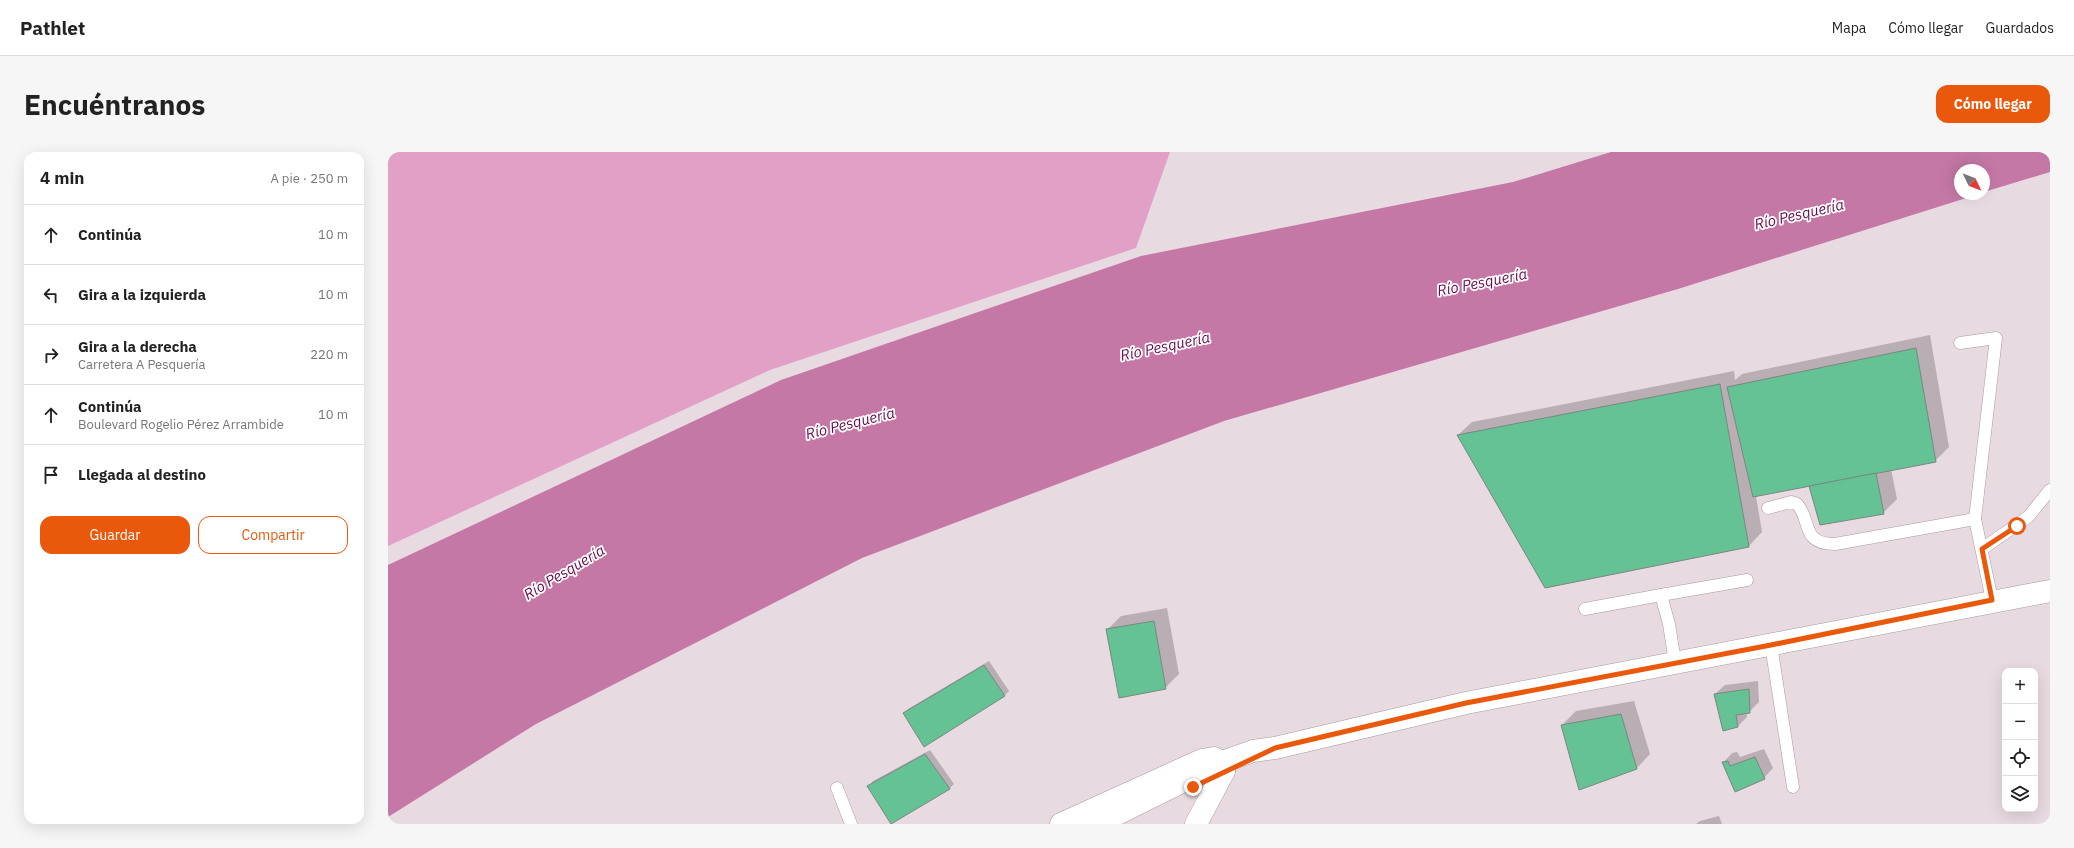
<!DOCTYPE html>
<html lang="es">
<head>
<meta charset="utf-8">
<style>
  :root { --surface:#fff; --page:#f6f6f6; --text:#222; --muted:#767676; --line:#e0e0e0; --accent:#ea580c }
  body { margin:0; font-family:"IBM Plex Sans",sans-serif; background:var(--page); color:var(--text) }
  .controls { position:absolute; right:12px; bottom:12px; display:grid; overflow:hidden; border-radius:8px; box-shadow:0 4px 16px #0002 }
  .controls button { width:36px; height:36px; display:grid; place-items:center; padding:0; border:0; border-bottom:1px solid var(--line); background:var(--surface); color:var(--text); font:20px sans-serif }
  .compass { position:absolute; left:1566px; top:12px; width:36px; height:36px; border-radius:50%; background:var(--surface); box-shadow:0 4px 16px #0002; rotate:133deg }
  .stop { position:absolute; width:12px; height:12px; margin:-9px; border:3px solid #ea580c; border-radius:50%; background:#fff }
  .stop.end { background:#ea580c; border-color:#fff; box-shadow:0 1px 4px #0008 }
  .list { margin:0; padding:0; list-style:none }
  h2 { display:flex; justify-content:space-between; align-items:center; height:52px; margin:0; padding:0 16px; font-size:17px }
  h2 small { font-size:13px; font-weight:400; color:var(--muted) }
  .list li { display:grid; grid-template-columns:26px 1fr auto; gap:12px; align-items:center; box-sizing:border-box; height:60px; padding:0 16px; border-top:1px solid var(--line) }
  .list b { display:block; font-size:15px; white-space:nowrap }
  .list p { margin:0; font-size:13px; white-space:nowrap; color:var(--muted) }
  .list em { font-size:13px; font-style:normal; color:var(--muted) }
  .actions { display:flex; gap:8px; padding:12px 16px }
  .actions a { flex:1; padding:9px 0; border:1px solid var(--accent); border-radius:12px; text-align:center; font-size:14px; color:var(--accent) }
  .actions .main { background:var(--accent); color:#fff }
  .icon { flex:none; width:22px; height:22px; fill:none; stroke:currentColor; stroke-width:2; stroke-linecap:round; stroke-linejoin:round }
  .map { position:relative; flex:none; width:1662px; height:672px; overflow:hidden; border-radius:12px }
  header { display:flex; align-items:center; gap:24px; box-sizing:border-box; height:56px; padding:0 20px; background:var(--surface); border-bottom:1px solid var(--line) }
  header strong { font-size:19px }
  nav { display:flex; gap:22px; margin-inline-start:auto; font-size:14px }
  .intro { display:flex; align-items:center; justify-content:space-between; box-sizing:border-box; height:96px; padding:0 24px }
  h1 { margin:0; font-size:28px }
  .button { padding:10px 18px; border-radius:12px; background:var(--accent); color:#fff; font-size:14px; font-weight:700 }
  main { display:flex; gap:24px; padding:0 24px }
  aside { flex:1; background:var(--surface); border-radius:12px; box-shadow:0 4px 16px #0002 }
  .map>svg:first-child { display:block }
</style>
</head>
<body>
<header>
<strong>Pathlet</strong>
<nav><a>Mapa</a><a>Cómo llegar</a><a>Guardados</a></nav>
</header>
<div class="intro"><h1>Encuéntranos</h1><a class="button">Cómo llegar</a></div>
<main>
<aside>
<h2>4 min<small>A pie · 250 m</small></h2>
<ul class="list">
<li><svg class="icon" aria-label="ahead" viewBox="0 0 24 24"><path d="M12 20V5M6 11l6-6 6 6"/></svg><div><b>Continúa</b></div><em>10 m</em></li>
<li><svg class="icon" aria-label="left" viewBox="0 0 24 24"><path d="M17 20v-9H6M10 6l-5 5 5 5"/></svg><div><b>Gira a la izquierda</b></div><em>10 m</em></li>
<li><svg class="icon" aria-label="right" viewBox="0 0 24 24"><path d="M7 20v-9h11M14 6l5 5-5 5"/></svg><div><b>Gira a la derecha</b><p>Carretera A Pesquería</p></div><em>220 m</em></li>
<li><svg class="icon" aria-label="ahead" viewBox="0 0 24 24"><path d="M12 20V5M6 11l6-6 6 6"/></svg><div><b>Continúa</b><p>Boulevard Rogelio Pérez Arrambide</p></div><em>10 m</em></li>
<li><svg class="icon" aria-label="arrive" viewBox="0 0 24 24"><path d="M6 21V4h12l-3 4 3 4H6"/></svg><div><b>Llegada al destino</b></div></li>
</ul>
<div class="actions"><a class="main">Guardar</a><a>Compartir</a></div>
</aside>
<div class="map">
<svg width="1662" height="672" viewBox="0 0 1662 672">
  <rect width="100%" height="100%" fill="#e7dae1"/>
  <path fill="#e3a0c7" d="M0,0H782L748,96L382,218L0,394Z"/>
  <path fill="#c578a6" d="M1223,0H1662V20L1596,40V18H1572V42H1591L1290,137L836,269L474,406L148,572L0,665V413L393,228L753,104L1125,30Z"/>
  <g fill="#0003">
    <path d="M1542,183L1561,295L1547,309L1503,317L1509,347L1495,361L1422,333L1368,344L1374,380L1361,394L1070,283L1084,270L1346,219L1347,228L1354,222Z"/>
    <path d="M779,456L791,522L777,536L719,478L733,464Z"/>
    <path d="M601,509L621,539L616,544L516,561L520,557Z"/>
    <path d="M1370,529L1371,550L1361,560H1358L1359,565L1350,574L1327,542L1337,533Z"/>
    <path d="M1246,549L1262,602L1249,616L1191,637L1174,573L1188,559Z"/>
    <path d="M1376,597L1385,616L1376,626L1348,638L1335,611L1344,601L1349,600L1352,605Z"/>
    <path d="M542,598L566,632L561,637L481,634L485,629Z"/>
    <path d="M1331,664L1334,672H1308L1312,669Z"/>
  </g>
  <g fill="#64c294" stroke="#7b8780">
    <path d="M1528,196L1548,310L1365,345L1339,235Z"/>
    <path d="M1332,232L1361,395L1157,436L1069,283Z"/>
    <path d="M1488,321L1496,362L1432,373L1421,334Z"/>
    <path d="M766,469L778,537L731,546L718,477Z"/>
    <path d="M596,513L617,544L536,595L515,561Z"/>
    <path d="M1361,537L1362,561L1348,563L1350,575L1335,579L1326,542Z"/>
    <path d="M1233,562L1249,617L1191,638L1173,573Z"/>
    <path d="M537,602L562,637L503,672L479,634Z"/>
    <path d="M1367,605L1377,627L1347,640L1334,610L1340,609L1342,614Z"/>
  </g>
  <g fill="none" stroke-linecap="round" stroke-linejoin="round">
    <g stroke="#a79aa1" stroke-width="13">
      <g id="lane">
        <path d="M1572,191L1608,186L1587,367L1604,448"/>
        <path d="M1380,356L1403,350L1409,352C1424,368 1412,392 1447,392L1587,367"/>
        <path d="M1594,397L1640,365L1662,338"/>
        <path d="M1197,457L1273,443"/>
        <path d="M1383,493L1405,635"/>
        <path d="M1287,510L1281,472L1273,443L1359,428"/>
        <path d="M449,636L463,672"/>
      </g>
    </g>
    <g stroke="#a79aa1" stroke-width="23">
      <g id="secondary">
        <path d="M709,672L834,610L865,599L887,596L1078,551L1662,439"/>
        <path d="M808,672L836,619"/>
      </g>
    </g>
    <g stroke="#a79aa1" stroke-width="23">
      <path id="primary" d="M673,672L814,608L826,606L834,610L836,619"/>
    </g>
    <use href="#lane" stroke="#fff" stroke-width="12"/>
    <use href="#secondary" stroke="#fff" stroke-width="22"/>
    <use href="#primary" stroke="#fff" stroke-width="22"/>
  </g>
  <g fill="none" stroke-linecap="round" stroke-linejoin="round">
    <path stroke="#ea580c" stroke-width="5" d="M805,635L887,596L1078,551L1383,493L1604,448L1594,397L1629,374"/>
  </g>
  <g text-anchor="middle" dominant-baseline="central" stroke-width="3.5" stroke-linejoin="round" paint-order="stroke">
    <g font-size="15" font-style="italic" fill="#69094d" stroke="#fff">
      <text transform="translate(1411 62) rotate(-13)">Río Pesquería</text>
      <text transform="translate(1094 130) rotate(-11)">Río Pesquería</text>
      <text transform="translate(777 194) rotate(-12)">Río Pesquería</text>
      <text transform="translate(462 271) rotate(-14)">Río Pesquería</text>
      <text transform="translate(176 420) rotate(-31)">Río Pesquería</text>
    </g>
  </g>
</svg>
<div class="controls">
<button>+</button>
<button>−</button>
<button><svg class="icon" aria-label="locate" viewBox="0 0 24 24"><circle cx="12" cy="12" r="6"/><path d="M12 2v4M12 18v4M2 12h4M18 12h4"/></svg></button>
<button><svg class="icon" aria-label="layers" viewBox="0 0 24 24"><path d="M12 4l9 5-9 5-9-5zM3 14l9 5 9-5"/></svg></button>
</div>
<svg class="compass" viewBox="-18 -18 36 36"><path d="M0-13l5 13h-10z" fill="#e53935"/><path d="M0 13l5-13h-10z" fill="#767676"/></svg>
<div class="stop" style="left:1629px;top:374px"></div>
<div class="stop end" style="left:805px;top:635px"></div>
</div>
</main>
</body>
</html>
